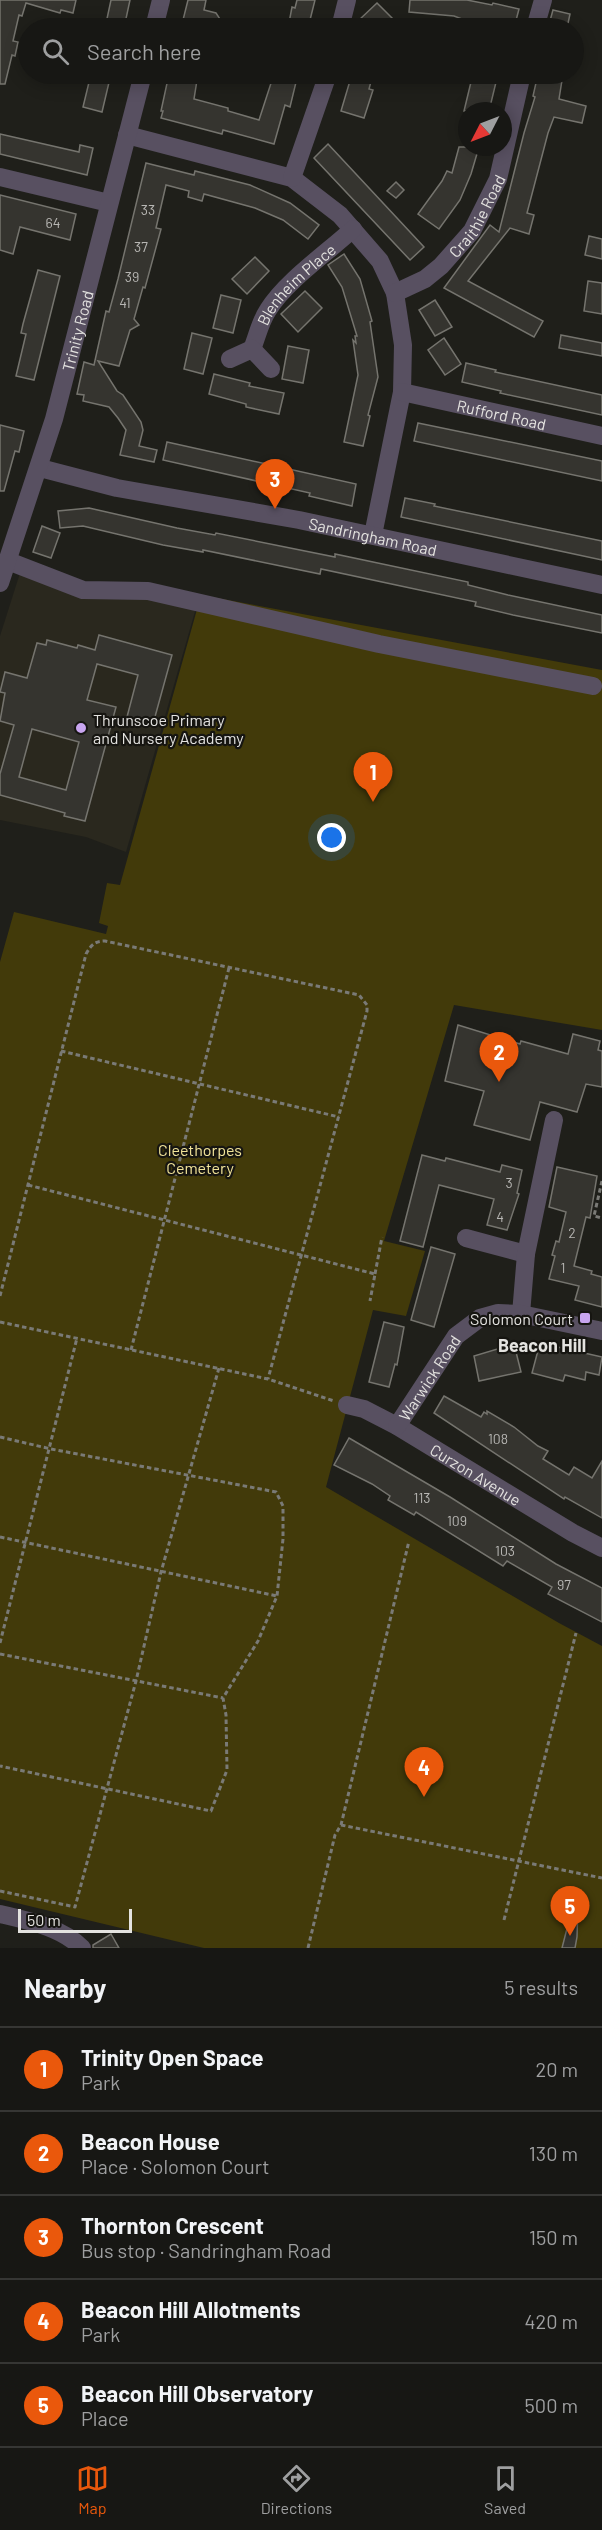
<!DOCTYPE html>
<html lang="en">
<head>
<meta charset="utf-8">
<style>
  :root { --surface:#171714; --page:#242422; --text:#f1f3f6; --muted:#9e9fa0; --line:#363634; --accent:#ea580c }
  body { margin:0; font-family:Barlow,sans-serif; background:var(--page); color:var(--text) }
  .compass { position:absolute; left:458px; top:102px; width:54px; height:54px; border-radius:50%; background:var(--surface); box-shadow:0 3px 15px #0003; rotate:228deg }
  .scale { position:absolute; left:18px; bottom:15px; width:114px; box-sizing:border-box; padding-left:6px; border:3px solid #e4e3e0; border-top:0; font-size:16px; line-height:21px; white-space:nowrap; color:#e4e3e0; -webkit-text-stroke:4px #161511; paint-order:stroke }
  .you { position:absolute; left:332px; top:838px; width:21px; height:21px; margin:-15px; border:4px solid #fff; border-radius:50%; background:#1a73e8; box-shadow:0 0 0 9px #1a73e833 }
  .badge { display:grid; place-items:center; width:39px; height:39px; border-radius:50%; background:var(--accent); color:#fff; font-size:20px; font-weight:700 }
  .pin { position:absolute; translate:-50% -50px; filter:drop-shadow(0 2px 3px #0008) }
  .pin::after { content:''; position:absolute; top:32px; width:21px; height:18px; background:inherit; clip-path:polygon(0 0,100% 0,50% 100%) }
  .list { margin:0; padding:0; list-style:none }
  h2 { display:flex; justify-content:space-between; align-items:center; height:78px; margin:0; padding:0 24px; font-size:26px }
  h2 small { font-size:20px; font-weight:400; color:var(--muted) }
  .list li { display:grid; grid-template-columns:39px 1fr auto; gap:18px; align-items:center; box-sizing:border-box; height:84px; padding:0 24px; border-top:2px solid var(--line) }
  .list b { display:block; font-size:22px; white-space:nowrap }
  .list p { margin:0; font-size:20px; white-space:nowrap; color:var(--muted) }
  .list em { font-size:20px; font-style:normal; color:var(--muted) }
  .icon { flex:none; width:33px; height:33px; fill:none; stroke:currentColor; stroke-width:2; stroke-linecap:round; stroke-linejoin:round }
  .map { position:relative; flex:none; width:602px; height:1948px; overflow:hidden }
  .search { position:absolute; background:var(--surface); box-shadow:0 3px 15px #0003; left:18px; right:18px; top:18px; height:66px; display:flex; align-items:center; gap:15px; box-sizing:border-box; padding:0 21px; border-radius:33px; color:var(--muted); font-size:22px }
  .sheet { height:498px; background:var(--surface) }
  nav { display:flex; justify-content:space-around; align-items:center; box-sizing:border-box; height:84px; border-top:2px solid var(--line); background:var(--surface); font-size:16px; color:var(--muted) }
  nav a { display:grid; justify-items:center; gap:3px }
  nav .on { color:var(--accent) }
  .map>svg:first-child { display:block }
</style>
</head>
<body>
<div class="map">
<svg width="602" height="1948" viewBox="0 0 602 1948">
  <rect width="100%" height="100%" fill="#1f1f1a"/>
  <path fill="#2a281e" d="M20,573L196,608L126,852L86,837L0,820V636Z"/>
  <path fill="#423a0a" d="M201,595L602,670V1030L454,1005L384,1241L425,1251L406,1316L373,1310L326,1487L559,1623L602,1646V1948H204L0,1899V962L14,912L106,934L108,926L99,923L107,883L120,885Z"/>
  <g fill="#35342f" stroke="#75746e" stroke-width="1.5" fill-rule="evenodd">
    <path d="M0,0H76L73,13L61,10L60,13L26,3L22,16L19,15L13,41L18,42L15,56L12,55L5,84H0Z"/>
    <path d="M111,0H130L124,28H105Z"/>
    <path d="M188,0H206L204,10L216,13L220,19L217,28H181Z"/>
    <path d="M297,0H315L308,28H288L292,7L295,8Z"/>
    <path d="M410,0H467L492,5L493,3L519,9L514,28L480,21L478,28L461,25L462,19L454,16L409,12Z"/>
    <path d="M377,3L402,28H365L358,21Z"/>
    <path d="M553,10L570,14L567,28H548Z"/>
    <path d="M91,74H111L102,112L83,107Z"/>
    <path d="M169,74H198L194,99L228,108V111L259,120L274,74H298L290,107L285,105L274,144L223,130L222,134L161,118L163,111H161Z"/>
    <path d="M352,74H373L369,89L373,90L364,118L341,111Z"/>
    <path d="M478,74H498L489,111H464L471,82L476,83Z"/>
    <path d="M538,74H563L559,99L586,106L582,123L554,117L548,133L527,213L534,215L529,234L510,228L468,281L543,321L534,337L444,288L490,225L499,232L524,133L535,97L533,96Z"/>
    <path d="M0,134L79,152L80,145L93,148L87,175L0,154Z"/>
    <path d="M328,144L424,247L410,260L314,158Z"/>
    <path d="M459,147H479L471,174L460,200L439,229L418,214L442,181L447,171L452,173Z"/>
    <path d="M146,163L194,175L195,171L250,185L290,203L319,225L308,239L283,220L255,208L204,194L202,201L188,197L189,191L166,185L156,228L161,229L145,288L143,287L134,319L139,325L130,330L119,366L98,361L117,391L123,395L141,422L143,430L139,446L157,450L154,462L120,455L126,430L118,418L109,407L83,401L84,395L77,394L84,362L94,365L106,311L109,312L118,279Z"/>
    <path d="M396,182L404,190L396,198L387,191Z"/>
    <path d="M0,195L76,214L70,240L20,227L13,254L0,250Z"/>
    <path d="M589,236L602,239V259L585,255Z"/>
    <path d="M344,254L360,279L372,321L370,322L378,377L368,415L370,416L363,446L344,442L358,375L353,340L356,343L355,336H357L342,287L328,265Z"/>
    <path d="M255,257L269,271L247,294L232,279Z"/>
    <path d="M38,270L60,276L34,380L16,376L26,334L21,333L23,324Z"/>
    <path d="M588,281L602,283V314L584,311Z"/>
    <path d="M305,291L322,308L298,332L281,314Z"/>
    <path d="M221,295L241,300L233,333L213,328Z"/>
    <path d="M435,300L452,327L435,336L419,310Z"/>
    <path d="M192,333L212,338L203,374L184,369Z"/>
    <path d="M561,335L602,343V356L559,348Z"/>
    <path d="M444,338L461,364L445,375L428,350Z"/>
    <path d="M288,346L309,350L303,383L282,379Z"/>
    <path d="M466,363L496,370L495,372L602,395V415L500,393L501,391L462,382Z"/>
    <path d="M214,374L250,383L249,386L284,393L279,414L246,407V404L209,394Z"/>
    <path d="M418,423L602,461V481L414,441Z"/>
    <path d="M0,425L24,431L19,452L15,451L4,491H0Z"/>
    <path d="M167,442L356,484L352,506L309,496L310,493L163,460Z"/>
    <path d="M405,498L435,504L434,506L602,541V560L401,517Z"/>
    <path d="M89,508L177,528L215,535L216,533L335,557V554L468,582V585L508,595L602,615V633L513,615L475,606L476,602L321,569L320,574L203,550V552L163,545L83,526L60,528L58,511Z"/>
    <path d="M42,526L60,533L51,558L33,552Z"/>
    <path d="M99,635L172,655L153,724L127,717L138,675L97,664L87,700L116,707L85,821L64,816L65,813L0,795V774L14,725L0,721L5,693L0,692L5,672L27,678L37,643L46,645L47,640L77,648L78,645L95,650ZM32,729L79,742L66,790L19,777Z"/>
    <path d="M458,1025L520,1044L521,1041L568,1054L573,1034L600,1041L598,1050L602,1051V1087L586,1084L577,1112L540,1102L530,1140L474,1125L484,1091L445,1081Z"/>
    <path d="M422,1155L445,1161L446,1158L500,1172L502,1165L522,1170L517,1193L519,1194L507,1230L487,1225L494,1199L439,1185L423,1247L400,1241Z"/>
    <path d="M557,1167L597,1176L590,1218L586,1217L574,1266L592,1271L591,1274L602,1277V1307L575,1300L579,1286L549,1279L555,1256L552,1255L556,1241L559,1242L566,1212L549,1207Z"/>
    <path d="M431,1247L455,1254L434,1327L411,1320Z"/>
    <path d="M384,1322L404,1327L397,1365L395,1364L389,1387L369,1382Z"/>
    <path d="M540,1343L602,1357L599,1375L586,1372L585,1380L565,1375L563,1381L532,1373Z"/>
    <path d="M514,1344L521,1372L479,1381L474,1356Z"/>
    <path d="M444,1396L481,1417L484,1412L487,1414V1411L514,1427L538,1446L548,1451L543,1459L569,1475L574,1467L592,1478L602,1461V1518L565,1497L564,1499L434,1413Z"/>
    <path d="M349,1438L450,1497L556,1564L602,1588V1622L548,1594L552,1587L507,1561L503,1566L416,1512L414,1515L388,1500L390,1496L372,1484L334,1465Z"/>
    <path d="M573,1905L578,1906L577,1937L575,1948H562Z"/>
    <path d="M111,1934L119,1948H93V1945Z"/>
  </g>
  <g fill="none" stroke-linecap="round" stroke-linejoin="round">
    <g stroke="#7a7a76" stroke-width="3" stroke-dasharray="4.5 3" stroke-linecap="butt">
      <path d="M61,1051L339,1117"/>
      <path d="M602,1181L594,1216L602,1218"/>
      <path d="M28,1185L375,1274L370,1301"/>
      <path d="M375,1274L382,1237"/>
      <path d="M0,1296L86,954C91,945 95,941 105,941L359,995L367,1005V1011L268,1379"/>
      <path d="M0,1322L268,1379L334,1401"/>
      <path d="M131,1350L229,968"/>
      <path d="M0,1437L51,1449L276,1492L283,1506V1539L277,1596L258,1641L223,1698L226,1715L227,1770L211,1811L0,1766"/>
      <path d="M0,1537L277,1596"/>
      <path d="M0,1643L77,1338"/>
      <path d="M0,1654L223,1698"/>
      <path d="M341,1825L602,1878"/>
      <path d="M0,1891L75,1907L136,1681L161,1572L219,1368"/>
      <path d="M504,1920L576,1633"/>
      <path d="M308,1948L335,1835L341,1825L409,1541"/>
    </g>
    <g stroke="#585061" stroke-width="18">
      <path d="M154,28L161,0"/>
      <path d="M340,28L347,0"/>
      <path d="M535,28L543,0"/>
      <path d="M127,135L292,178L340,215L380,261L395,293L403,345L402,392L373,535"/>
      <path d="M0,177L109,203"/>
      <path d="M292,178L328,74"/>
      <path id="s1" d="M395,293L425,279L441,266L472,231L498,179L522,74"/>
      <path id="s2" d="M252,349C257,337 260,322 268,310C285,282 328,252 353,229"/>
      <path d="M230,359L252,349L271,369"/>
      <path id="s3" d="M402,392L602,436"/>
      <path id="s4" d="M40,468L117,488L299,520L602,585"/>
      <path d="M8,561L83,590L148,591L379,644L593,686"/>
      <path id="s5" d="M0,583L54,419L143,74"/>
      <path d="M466,1238L526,1254"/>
      <path d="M521,1314L526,1254L554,1120"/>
      <path id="s6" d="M347,1405L364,1409L397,1426L573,1533L602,1548"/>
      <path id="s7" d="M397,1426L456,1336L480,1318L498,1313L521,1314L602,1331"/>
      <path d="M0,1914C29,1921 61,1927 82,1948"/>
    </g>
  </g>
  <g fill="#c8a5ef" stroke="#161511" stroke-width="2">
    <circle cx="81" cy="728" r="6"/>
    <rect x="579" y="1312" width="12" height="12" rx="3"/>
  </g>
  <g text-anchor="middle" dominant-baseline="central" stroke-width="4.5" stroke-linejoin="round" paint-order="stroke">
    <g font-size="14" fill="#b8b7b4">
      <text x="148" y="209">33</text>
      <text x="53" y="222">64</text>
      <text x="141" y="246">37</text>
      <text x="132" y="276">39</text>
      <text x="125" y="302">41</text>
      <text x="509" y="1182">3</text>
      <text x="500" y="1216">4</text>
      <text x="572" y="1232">2</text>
      <text x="563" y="1267">1</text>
      <text x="498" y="1438">108</text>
      <text x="422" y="1497">113</text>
      <text x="457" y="1520">109</text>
      <text x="505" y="1550">103</text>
      <text x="564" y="1584">97</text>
    </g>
    <g font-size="16" fill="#e4e3e0" stroke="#161511">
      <text stroke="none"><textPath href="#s1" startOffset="116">Craithie Road</textPath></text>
      <text stroke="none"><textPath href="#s2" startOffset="80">Blenheim Place</textPath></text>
      <text stroke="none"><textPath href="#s5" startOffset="264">Trinity Road</textPath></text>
      <text stroke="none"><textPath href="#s3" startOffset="102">Rufford Road</textPath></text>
      <text stroke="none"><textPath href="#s4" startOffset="340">Sandringham Road</textPath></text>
      <text stroke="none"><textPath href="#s7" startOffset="58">Warwick Road</textPath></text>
      <text stroke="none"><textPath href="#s6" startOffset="147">Curzon Avenue</textPath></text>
    </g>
    <g font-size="16" fill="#e4e3e0" stroke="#161511" text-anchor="start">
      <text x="93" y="719">Thrunscoe Primary<tspan x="93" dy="18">and Nursery Academy</tspan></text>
      <text x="573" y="1318" text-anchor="end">Solomon Court</text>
    </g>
    <g font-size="16" fill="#f2e499" stroke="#161511">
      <text x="200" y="1149">Cleethorpes<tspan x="200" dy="18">Cemetery</tspan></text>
    </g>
    <g font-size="18" font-weight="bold" fill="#e4e3e0" stroke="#161511">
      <text x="542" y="1345">Beacon Hill</text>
    </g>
  </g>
</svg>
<svg class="compass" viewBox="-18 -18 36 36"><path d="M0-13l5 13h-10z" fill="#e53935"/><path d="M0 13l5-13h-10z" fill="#9e9fa0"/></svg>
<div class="scale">50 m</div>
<div class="you"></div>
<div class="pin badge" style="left:373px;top:802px">1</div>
<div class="pin badge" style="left:499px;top:1082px">2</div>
<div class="pin badge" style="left:275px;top:509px">3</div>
<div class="pin badge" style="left:424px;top:1797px">4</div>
<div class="pin badge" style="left:570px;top:1936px">5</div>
<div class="search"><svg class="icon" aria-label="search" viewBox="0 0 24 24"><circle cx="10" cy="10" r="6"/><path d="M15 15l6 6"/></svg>Search here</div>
</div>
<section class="sheet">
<h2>Nearby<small>5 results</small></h2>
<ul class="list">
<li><span class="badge">1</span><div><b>Trinity Open Space</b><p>Park</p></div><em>20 m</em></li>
<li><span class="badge">2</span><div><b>Beacon House</b><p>Place · Solomon Court</p></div><em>130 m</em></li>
<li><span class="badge">3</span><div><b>Thornton Crescent</b><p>Bus stop · Sandringham Road</p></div><em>150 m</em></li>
<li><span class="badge">4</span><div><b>Beacon Hill Allotments</b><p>Park</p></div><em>420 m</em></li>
<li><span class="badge">5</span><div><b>Beacon Hill Observatory</b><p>Place</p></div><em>500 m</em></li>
</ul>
</section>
<nav>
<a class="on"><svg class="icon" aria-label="map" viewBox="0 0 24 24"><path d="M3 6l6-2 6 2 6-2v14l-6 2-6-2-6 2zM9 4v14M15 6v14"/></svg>Map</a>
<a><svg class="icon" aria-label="directions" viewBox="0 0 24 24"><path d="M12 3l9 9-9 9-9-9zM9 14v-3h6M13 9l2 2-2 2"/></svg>Directions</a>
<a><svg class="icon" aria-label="saved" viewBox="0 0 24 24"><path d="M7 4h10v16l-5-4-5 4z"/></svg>Saved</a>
</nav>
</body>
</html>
